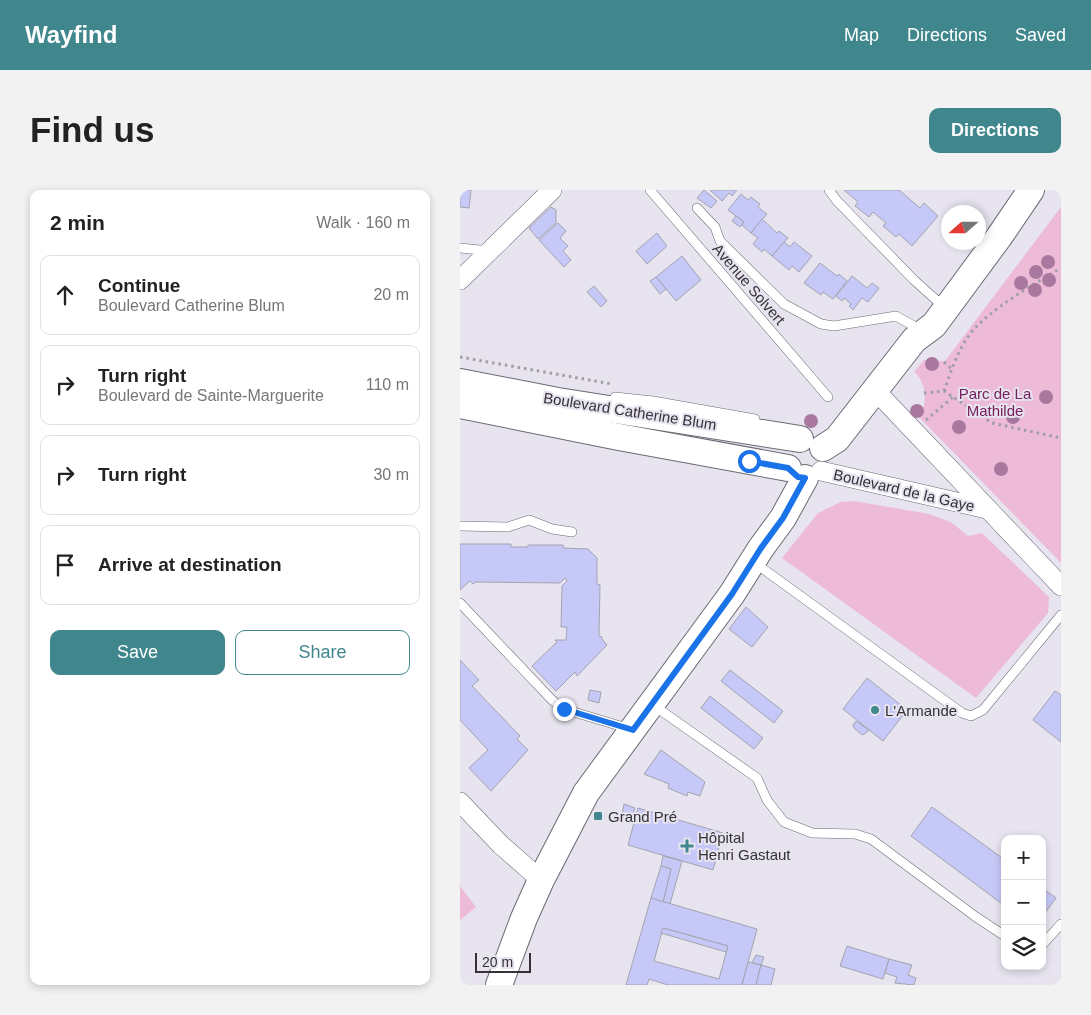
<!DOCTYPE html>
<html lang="en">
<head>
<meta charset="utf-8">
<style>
  :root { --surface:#fff; --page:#f2f2f2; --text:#222; --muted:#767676; --line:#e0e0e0; --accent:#3f878c }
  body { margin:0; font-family:Helvetica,sans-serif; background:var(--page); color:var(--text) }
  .controls { position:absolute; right:15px; bottom:15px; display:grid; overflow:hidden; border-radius:10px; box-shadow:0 2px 8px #0003 }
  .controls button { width:45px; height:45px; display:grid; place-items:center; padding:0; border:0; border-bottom:1px solid var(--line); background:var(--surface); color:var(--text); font:25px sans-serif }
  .compass { position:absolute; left:481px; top:15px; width:45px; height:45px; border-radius:50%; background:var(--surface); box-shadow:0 2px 8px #0003; rotate:249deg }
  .scale { position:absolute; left:15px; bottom:12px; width:56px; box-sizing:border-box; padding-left:5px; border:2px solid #343237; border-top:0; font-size:14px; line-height:18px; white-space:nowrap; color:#343237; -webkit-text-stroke:4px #e7e3ef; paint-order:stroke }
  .stop { position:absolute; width:15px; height:15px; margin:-11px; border:4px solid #1a73e8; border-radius:50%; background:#fff }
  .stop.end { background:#1a73e8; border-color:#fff; box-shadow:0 1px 5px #0008 }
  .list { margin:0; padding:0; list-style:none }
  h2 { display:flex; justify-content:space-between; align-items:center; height:65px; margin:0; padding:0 20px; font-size:21px }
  h2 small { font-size:16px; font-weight:400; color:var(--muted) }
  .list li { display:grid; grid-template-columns:32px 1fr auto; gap:15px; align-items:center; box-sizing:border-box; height:80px; margin:0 10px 10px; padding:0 10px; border:1px solid var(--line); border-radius:10px }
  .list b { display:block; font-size:19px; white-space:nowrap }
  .list p { margin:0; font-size:16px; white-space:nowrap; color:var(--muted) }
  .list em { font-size:16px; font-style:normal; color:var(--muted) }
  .actions { display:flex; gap:10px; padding:15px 20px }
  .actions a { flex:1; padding:11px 0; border:1px solid var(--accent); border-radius:10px; text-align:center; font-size:18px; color:var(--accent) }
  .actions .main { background:var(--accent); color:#fff }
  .icon { flex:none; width:28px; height:28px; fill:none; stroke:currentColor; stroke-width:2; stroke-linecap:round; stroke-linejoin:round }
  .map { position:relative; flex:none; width:601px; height:795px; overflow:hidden; border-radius:10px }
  header { display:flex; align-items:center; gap:30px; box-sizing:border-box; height:70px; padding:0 25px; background:var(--accent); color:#fff }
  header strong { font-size:24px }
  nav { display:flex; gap:28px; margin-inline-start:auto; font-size:18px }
  .intro { display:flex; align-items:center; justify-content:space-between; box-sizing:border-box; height:120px; padding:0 30px }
  h1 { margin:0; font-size:35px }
  .button { padding:12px 22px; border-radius:10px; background:var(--accent); color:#fff; font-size:18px; font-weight:700 }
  main { display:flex; gap:30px; padding:0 30px }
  aside { flex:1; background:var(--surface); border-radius:10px; box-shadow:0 2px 8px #0003 }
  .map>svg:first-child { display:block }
</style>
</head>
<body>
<header>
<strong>Wayfind</strong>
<nav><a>Map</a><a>Directions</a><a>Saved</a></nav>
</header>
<div class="intro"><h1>Find us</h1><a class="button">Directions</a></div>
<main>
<aside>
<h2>2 min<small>Walk · 160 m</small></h2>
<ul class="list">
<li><svg class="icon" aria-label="ahead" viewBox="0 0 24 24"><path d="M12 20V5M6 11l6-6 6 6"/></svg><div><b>Continue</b><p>Boulevard Catherine Blum</p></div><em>20 m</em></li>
<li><svg class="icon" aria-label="right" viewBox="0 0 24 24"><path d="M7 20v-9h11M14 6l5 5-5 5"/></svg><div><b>Turn right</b><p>Boulevard de Sainte-Marguerite</p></div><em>110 m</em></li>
<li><svg class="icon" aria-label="right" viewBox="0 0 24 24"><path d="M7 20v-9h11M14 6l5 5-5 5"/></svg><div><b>Turn right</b></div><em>30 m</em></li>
<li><svg class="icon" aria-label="arrive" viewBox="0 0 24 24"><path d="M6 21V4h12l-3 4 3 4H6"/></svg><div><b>Arrive at destination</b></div></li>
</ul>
<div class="actions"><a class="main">Save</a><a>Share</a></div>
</aside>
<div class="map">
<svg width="601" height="795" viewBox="0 0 601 795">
  <rect width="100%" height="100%" fill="#e7e3ef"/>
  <g fill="#edbbd8">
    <path d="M601,17V373L460,228C467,214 467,192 454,182L464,170L485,171Z"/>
    <path d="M394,311L469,324L491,332L508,346L522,343L589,407L588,423L516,508L322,368L358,323L381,312Z"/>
    <path d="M0,696L16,717L0,730Z"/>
  </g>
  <g fill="#c6c9f7" stroke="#a3a4af" fill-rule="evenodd">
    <path d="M0,0H11L9,18L0,17Z"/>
    <path d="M244,0L257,11L251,18L237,8Z"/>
    <path d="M250,0H277L272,6L269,3L262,11Z"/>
    <path d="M384,0H439L460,18L464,13L478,26L452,56L439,44L436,47L423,36L426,33L413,22L409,27L395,16L398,12Z"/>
    <path d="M281,4L288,10L291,7L300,14L298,17L307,24L291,43L282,35L284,32L268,20Z"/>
    <path d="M91,17L96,20V33L78,49L69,38Z"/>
    <path d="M276,26L284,32L280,37L272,31Z"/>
    <path d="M302,29L317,43L319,41L328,48L312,66L304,59L302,62L293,54L298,48L291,43Z"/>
    <path d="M98,33L106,41L100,48L108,56L103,61L111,70L104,77L79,50Z"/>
    <path d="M197,43L207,56L187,74L176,61Z"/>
    <path d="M324,52L330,57L334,52L352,66L339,82L332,76L329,80L312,66Z"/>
    <path d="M222,66L241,90L216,111L196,87Z"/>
    <path d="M360,73L377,86L379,84L387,91L373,109L363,102L361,105L344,93Z"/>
    <path d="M392,86L407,98L412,93L419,98L408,112L402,108L393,120L389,116L391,114L384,108L382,111L376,106Z"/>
    <path d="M196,87L206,99L200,104L190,91Z"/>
    <path d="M134,96L147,111L141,117L127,102Z"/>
    <path d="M0,354H51V357H68V355H103V358L128,359L137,368V394L140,395L139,446L142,447V449L147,455L117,486L115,482L96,501L72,476L97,452L95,450H106L107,437H101L102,396L107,391L105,388L100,393L16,392L13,394L10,391L0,400Z"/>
    <path d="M286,417L308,437L292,457L269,439Z"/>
    <path d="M0,470L19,490L12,496L60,546L57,549L68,560L31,601L9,578L28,560L0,530Z"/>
    <path d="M270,480L323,521L314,533L261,491Z"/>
    <path d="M407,488L447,520L423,551L383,519Z"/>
    <path d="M130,500L141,502L139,513L128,510Z"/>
    <path d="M595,501L601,505V552L573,530Z"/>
    <path d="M250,506L303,548L294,559L241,518Z"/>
    <path d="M396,531L409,540L406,543L402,545L394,538L393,535Z"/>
    <path d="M201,560L245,592L240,606L228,602L227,606L208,598L209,594L184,584Z"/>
    <path d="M164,614L175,618L172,627L162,625Z"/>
    <path d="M472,617L545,670V716L451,646Z"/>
    <path d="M178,618L263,643L253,680L168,655Z"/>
    <path d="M203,666L222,671L210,714L203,712L211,679L201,676Z"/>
    <path d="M201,676L211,679L203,712L191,708Z"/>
    <path d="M582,698L596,708L582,727Z"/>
    <path d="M191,708L297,739L282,795H208L189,789L187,795H166ZM203,738L268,756L259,789L194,771Z"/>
    <path d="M203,738L268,756L266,762L201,743Z"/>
    <path d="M387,756L429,769L423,789L380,776Z"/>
    <path d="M296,765L304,767L301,775L292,773Z"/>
    <path d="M429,769L452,775L448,785L456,788L454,795L435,793L437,787L425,783Z"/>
    <path d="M288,772L301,775L296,795H282Z"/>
    <path d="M301,775L315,779L311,795H296Z"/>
  </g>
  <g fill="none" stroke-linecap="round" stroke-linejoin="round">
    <g stroke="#6c6973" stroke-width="10">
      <g id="lane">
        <path d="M190,0L368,207"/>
        <path d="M369,0L377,11L454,90L484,117"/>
        <path d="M237,18L255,37L260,51L324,114L361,134L374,136L436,126L463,141"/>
        <path d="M0,58L29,61"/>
        <path d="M155,207L193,211L295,229"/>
        <path d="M0,336L48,337L69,330L92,339L112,342"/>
        <path d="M295,373L502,523L511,526L523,520L601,425"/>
        <path d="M0,413L92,510L104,519L170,539"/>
        <path d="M193,515L297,588L307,610L324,632L352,643L395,644L411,649L516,727L545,746"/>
        <path d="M582,755L601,734"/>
      </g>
    </g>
    <g stroke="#6c6973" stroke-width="20">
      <g id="street">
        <path d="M0,90L92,0"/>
        <path d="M415,200L601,396"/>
        <path d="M361,281L527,319"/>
        <path d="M0,612L41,655L81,690"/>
      </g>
    </g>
    <g stroke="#6c6973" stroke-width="28">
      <g id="secondary">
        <path d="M0,192L98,211L340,249"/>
        <path d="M0,215L159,247L328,278"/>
        <path d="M363,258L377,249L454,150L474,135L539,47L571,0"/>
        <path d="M39,795L64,728L81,690L126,603L272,404L301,358L323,328L345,288"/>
      </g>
    </g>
    <g stroke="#a09da6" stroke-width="3" stroke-dasharray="2.5 4" stroke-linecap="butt">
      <path d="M0,167L152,194"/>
      <path d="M484,172L492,179"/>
      <path d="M484,201C492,178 501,150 520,133C544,111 574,94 601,78"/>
      <path d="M464,203L484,201L532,233L601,248"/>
      <path d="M466,230L493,207"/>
    </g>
    <use href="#lane" stroke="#fff" stroke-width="9"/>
    <use href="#street" stroke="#fff" stroke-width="19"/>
    <use href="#secondary" stroke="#fff" stroke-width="26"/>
  </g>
  <g fill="#a9789f">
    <circle cx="588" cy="72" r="7"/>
    <circle cx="576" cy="82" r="7"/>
    <circle cx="589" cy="90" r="7"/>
    <circle cx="561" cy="93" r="7"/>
    <circle cx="575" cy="100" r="7"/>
    <circle cx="472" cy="174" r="7"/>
    <circle cx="586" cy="207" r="7"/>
    <circle cx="457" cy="221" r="7"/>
    <circle cx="553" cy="227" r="7"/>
    <circle cx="351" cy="231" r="7"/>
    <circle cx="499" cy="237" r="7"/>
    <circle cx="541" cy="279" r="7"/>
  </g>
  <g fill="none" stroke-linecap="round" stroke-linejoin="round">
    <path stroke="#1a73e8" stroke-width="6" d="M104,519L173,540L272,404L301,358L323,328L345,288L338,287L328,278L289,271"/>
  </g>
  <g fill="#3f878c" stroke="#e7e3ef" stroke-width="2">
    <circle cx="415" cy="520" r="5"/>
    <rect x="133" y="621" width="10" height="10" rx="2.5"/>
    <path d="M224.5 648.5h5v5h5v5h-5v5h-5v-5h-5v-5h5z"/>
  </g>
  <g text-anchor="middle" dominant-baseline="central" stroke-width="4" stroke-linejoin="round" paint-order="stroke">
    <g font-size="15" fill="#343237" stroke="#e7e3ef">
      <text transform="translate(289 94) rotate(49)">Avenue Solvert</text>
      <text transform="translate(170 221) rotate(9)">Boulevard Catherine Blum</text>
      <text transform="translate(444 300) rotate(13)">Boulevard de la Gaye</text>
    </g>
    <g font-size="15" fill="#77215d" stroke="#e7e3ef">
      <text x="535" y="203">Parc de La<tspan x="535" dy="17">Mathilde</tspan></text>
    </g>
    <g font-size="15" fill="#343237" stroke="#e7e3ef" text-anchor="start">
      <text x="425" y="520">L'Armande</text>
      <text x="148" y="626">Grand Pré</text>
      <text x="238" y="647">Hôpital<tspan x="238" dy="17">Henri Gastaut</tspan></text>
    </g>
  </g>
</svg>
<div class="controls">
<button>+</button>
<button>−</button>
<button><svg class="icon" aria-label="layers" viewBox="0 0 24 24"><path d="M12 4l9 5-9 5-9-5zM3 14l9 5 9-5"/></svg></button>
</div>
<svg class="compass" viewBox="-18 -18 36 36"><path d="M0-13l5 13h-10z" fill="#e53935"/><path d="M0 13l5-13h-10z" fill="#767676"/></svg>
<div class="scale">20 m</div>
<div class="stop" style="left:289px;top:271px"></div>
<div class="stop end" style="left:104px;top:519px"></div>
</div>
</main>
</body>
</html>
